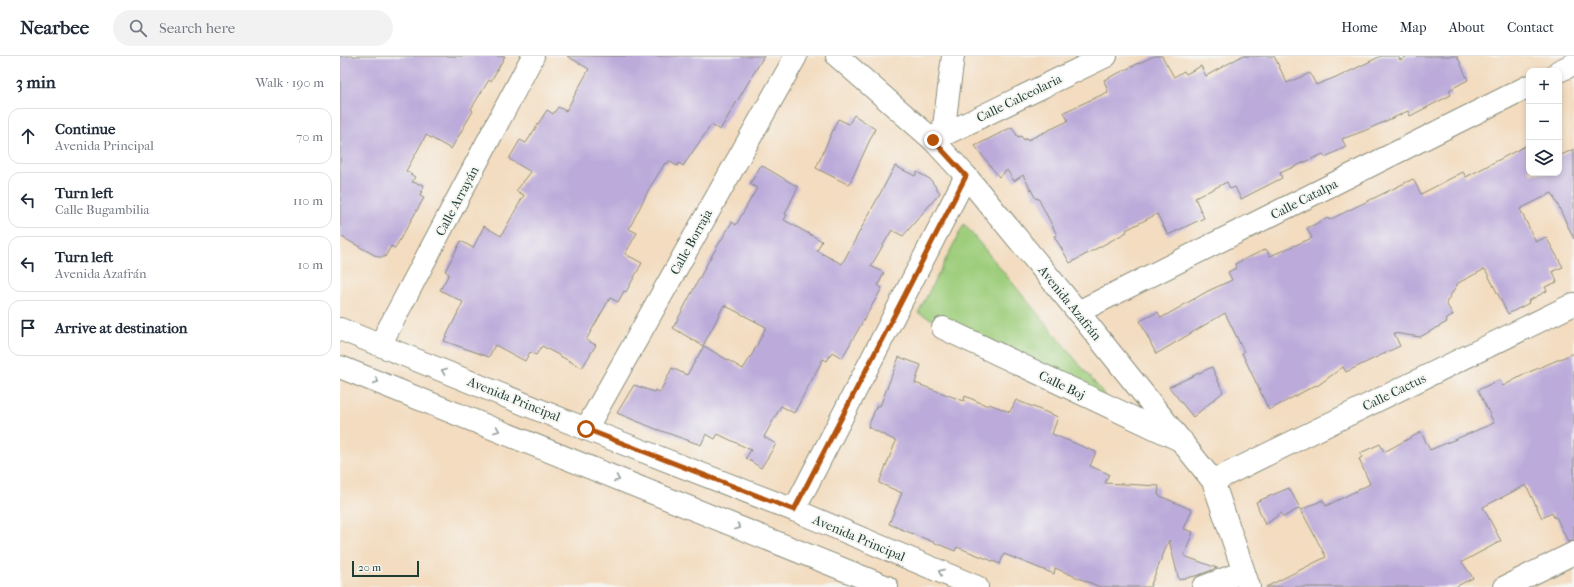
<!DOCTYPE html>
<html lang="en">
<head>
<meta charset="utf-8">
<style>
  :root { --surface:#fff; --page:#f2f2f3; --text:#1f2937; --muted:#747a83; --line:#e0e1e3 }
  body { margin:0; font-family:"IM FELL French Canon",serif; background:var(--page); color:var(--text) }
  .controls { position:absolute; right:12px; top:12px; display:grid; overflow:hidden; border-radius:8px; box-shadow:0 2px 6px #0003 }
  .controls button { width:36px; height:36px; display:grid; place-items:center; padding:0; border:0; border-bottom:1px solid var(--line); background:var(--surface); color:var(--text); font:20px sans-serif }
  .scale { position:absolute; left:12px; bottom:10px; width:67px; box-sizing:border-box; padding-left:4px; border:2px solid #1f3d34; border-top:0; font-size:11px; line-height:14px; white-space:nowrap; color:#1f3d34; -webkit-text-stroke:3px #f6f6f2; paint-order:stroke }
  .stop { position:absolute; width:12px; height:12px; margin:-9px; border:3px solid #b45309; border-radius:50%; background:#fff }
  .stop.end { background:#b45309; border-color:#fff; box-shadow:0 1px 4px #0008 }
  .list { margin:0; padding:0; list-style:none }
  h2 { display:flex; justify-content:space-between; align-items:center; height:52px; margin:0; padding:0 16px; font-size:17px }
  h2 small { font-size:13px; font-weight:400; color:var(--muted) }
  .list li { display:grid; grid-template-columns:26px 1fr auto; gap:12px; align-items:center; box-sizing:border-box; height:56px; margin:0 8px 8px; padding:0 8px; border:1px solid var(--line); border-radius:12px }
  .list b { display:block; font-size:15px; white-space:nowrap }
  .list p { margin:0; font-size:13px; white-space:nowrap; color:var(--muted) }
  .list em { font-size:13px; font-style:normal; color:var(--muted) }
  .icon { flex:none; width:22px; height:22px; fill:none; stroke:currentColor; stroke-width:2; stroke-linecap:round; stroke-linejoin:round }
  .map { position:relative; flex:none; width:1234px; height:531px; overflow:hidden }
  header { display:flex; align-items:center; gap:24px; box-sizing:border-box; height:56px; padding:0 20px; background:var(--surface); border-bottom:1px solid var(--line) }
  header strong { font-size:19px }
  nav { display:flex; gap:22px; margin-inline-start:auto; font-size:14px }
  .search { width:280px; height:36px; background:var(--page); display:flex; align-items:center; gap:10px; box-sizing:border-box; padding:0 14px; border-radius:22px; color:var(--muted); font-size:15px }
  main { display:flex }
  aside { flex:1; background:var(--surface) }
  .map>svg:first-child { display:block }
</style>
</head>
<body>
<header>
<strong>Nearbee</strong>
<div class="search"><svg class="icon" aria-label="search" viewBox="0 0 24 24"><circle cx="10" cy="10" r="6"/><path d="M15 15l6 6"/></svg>Search here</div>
<nav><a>Home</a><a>Map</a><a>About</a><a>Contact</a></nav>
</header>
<main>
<aside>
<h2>3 min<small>Walk · 190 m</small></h2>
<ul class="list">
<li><svg class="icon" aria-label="ahead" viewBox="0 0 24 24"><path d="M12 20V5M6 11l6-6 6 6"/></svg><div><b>Continue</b><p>Avenida Principal</p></div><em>70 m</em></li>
<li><svg class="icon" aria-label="left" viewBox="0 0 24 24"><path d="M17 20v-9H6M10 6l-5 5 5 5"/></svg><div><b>Turn left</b><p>Calle Bugambilia</p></div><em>110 m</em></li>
<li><svg class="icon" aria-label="left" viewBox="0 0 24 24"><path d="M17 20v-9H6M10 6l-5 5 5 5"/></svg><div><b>Turn left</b><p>Avenida Azafrán</p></div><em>10 m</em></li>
<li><svg class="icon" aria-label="arrive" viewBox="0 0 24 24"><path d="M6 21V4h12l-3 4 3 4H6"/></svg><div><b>Arrive at destination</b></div></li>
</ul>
</aside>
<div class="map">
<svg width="1234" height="531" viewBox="0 0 1234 531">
  <rect width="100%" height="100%" fill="#f6f6f2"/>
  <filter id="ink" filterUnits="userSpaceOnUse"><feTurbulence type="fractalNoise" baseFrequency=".025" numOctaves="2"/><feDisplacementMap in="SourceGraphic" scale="8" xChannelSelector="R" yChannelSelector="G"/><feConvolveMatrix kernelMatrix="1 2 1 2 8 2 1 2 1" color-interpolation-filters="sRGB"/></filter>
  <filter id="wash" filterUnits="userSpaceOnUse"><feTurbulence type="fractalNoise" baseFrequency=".012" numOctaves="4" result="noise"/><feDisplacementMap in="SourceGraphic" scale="16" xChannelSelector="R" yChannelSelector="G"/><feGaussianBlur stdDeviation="0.9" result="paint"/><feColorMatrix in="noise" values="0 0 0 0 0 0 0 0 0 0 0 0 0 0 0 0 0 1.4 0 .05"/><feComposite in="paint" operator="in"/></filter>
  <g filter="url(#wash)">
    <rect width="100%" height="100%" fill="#f3dcbf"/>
    <path fill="#9ece7c" stroke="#5e8658" d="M624,168L768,343L578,257Z"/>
    <g id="blocks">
      <g fill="#bcabda">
        <path d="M0,0H165L151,25L149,24L131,53L133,55L111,93L86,79L66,115L75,121L72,126L84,129L80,140L84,142L55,192L51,190L45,201H38L0,180Z"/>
        <path d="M227,0H424L380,74L371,69L343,110L339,107L337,110L329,105L327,108L325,107L309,133L289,173L297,177L285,198L302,207L286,236L284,235L278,246L270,242L246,284L256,289L242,312L202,290L196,299L190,296L185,305L155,289L149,301L104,285L123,246L100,234L109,218L105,215L121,185L133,192L144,170L161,180L184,139L176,135L191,116L169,103L180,84L186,87L207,54L213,58L218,51L226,55L249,13Z"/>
        <path d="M814,0H822L834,21L844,15L846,18L861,10L866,20L902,0H934L947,27L970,17L976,29L996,21V22L1041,0H1058L1060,4L1068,0H1117L1128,24L1109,34L1111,39L1070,60L1068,55L1024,75L1002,83L1006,91L985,101L983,98L940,117L942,122L901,143L895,131L890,133L887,126L855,142L864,162L828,179L817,158L786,174L787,176L730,207L714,180L717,179L698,142L696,143L683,119L674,125L667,114L659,121L635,90L672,71L678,81L681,80L684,84L687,82L688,84L728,65L724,56L768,36L764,24Z"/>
        <path d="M514,59L535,73L509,129L476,112L498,63L509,68Z"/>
        <path d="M1189,88V117H1219V100L1234,93V183L1212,137L1180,153L1196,186L1206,181L1223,211L1213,215L1217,226L1205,231L1207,235L1188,245L1189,247L1168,258L1145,213L1118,227L1106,247L1113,259L1106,264L1107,266L1080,281L1054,277L1060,290L1006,316L1003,311L977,330L976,329L929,354L902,297L904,296L885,257L816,298L800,265L818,256L821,262L868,235L892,224L888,216L896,212L895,208L926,193L930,200L972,182L967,172L988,162L989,164L1073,123L1081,138L1123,116L1126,121Z"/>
        <path d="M421,109L458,131L445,158L447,159L444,164L482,185L477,195L502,208L555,110L575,120L577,116L590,123L600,137L563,180L552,174L531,210L544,217L538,229L542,232L502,302L492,296L487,305L483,303L454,357L441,350L424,381L436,388L421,412L406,402L411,394L378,378L375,383L366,378L361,389L316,373L277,357L294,329L314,336L315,334L320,336L332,312L347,319L364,290L403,313L413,297L426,271L384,249L363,290L333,272L368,206L392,166L396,169L417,132L410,128Z"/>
        <path d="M1234,297V485L1228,486L1216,461L1214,462L1212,457L1202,462L1186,429L1143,451L1161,485L1122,506L1133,522L1115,531H926L986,501L961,454L983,444L986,450L1030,428L1019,403L1022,401L1020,397L1040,388L1044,396L1081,376L1090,394L1154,367L1138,334L1159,324L1163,330L1187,317Z"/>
        <path d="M559,301L581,309L575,327L624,345L625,340L648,350L649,348L670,356L676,344L718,361L712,378L756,396L750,410L769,418L765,427L819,430L818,439L852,454L844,473L853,476L844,500L877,512L859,519L839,524L829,484L810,531H760L715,512L714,518L664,498L660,508L617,491L615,495L549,468L562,437L539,427L556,385L528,371L537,349L540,350Z"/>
        <path d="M872,311L883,336L853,361L829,331Z"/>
        <path d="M949,432L960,452L943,461L941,457L925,469L916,446Z"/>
      </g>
    </g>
  </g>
  <g filter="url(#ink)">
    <use href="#blocks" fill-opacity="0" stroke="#898c7a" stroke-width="1"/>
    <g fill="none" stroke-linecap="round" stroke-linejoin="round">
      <g stroke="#898c7a" stroke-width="24">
        <g id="minor">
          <path d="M1219,15L1234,8"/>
          <path d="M603,78L613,0"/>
          <path d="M593,84L766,0"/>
          <path d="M738,256L1189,30"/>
          <path d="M603,272L842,385"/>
          <path d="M40,289L193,0"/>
          <path d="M246,373L456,0"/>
          <path d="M873,425L1234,248"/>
          <path d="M454,454L626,120"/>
          <path d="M863,531L903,516"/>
        </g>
      </g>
      <g stroke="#898c7a" stroke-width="24">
        <g id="tertiary">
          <path d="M497,0L593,84L626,120L738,256L873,425L909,531"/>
          <path d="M0,273L246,373L454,454L637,531"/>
          <path d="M0,311L547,531"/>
          <path d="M1165,531L1234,497"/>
        </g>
      </g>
      <use href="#minor" stroke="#fff" stroke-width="22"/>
      <use href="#tertiary" stroke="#fff" stroke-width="22"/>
    </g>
    <defs><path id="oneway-chevron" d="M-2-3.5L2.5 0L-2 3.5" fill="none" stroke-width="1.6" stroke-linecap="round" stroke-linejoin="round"/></defs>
    <g stroke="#8f9e9a">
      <use href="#oneway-chevron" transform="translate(104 315) rotate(-158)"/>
      <use href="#oneway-chevron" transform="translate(36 325) rotate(22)"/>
      <use href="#oneway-chevron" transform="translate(157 374) rotate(22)"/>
      <use href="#oneway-chevron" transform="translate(277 423) rotate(22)"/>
      <use href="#oneway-chevron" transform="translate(398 471) rotate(22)"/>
      <use href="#oneway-chevron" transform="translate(601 516) rotate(-157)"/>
    </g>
  </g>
  <g fill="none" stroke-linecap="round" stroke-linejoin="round" filter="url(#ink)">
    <path stroke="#b45309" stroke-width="5" d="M246,373L454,454L626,120L593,84"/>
  </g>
  <g text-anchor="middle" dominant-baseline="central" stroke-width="4" stroke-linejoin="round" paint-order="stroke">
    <g font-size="13" fill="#1f3d34" stroke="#f6f6f2">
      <text transform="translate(679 42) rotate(-26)">Calle Calceolaria</text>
      <text transform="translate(964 143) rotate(-27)">Calle Catalpa</text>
      <text transform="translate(117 145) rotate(-62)">Calle Arrayán</text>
      <text transform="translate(351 186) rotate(-61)">Calle Borraja</text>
      <text transform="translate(730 247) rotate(51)">Avenida Azafrán</text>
      <text transform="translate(722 329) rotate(26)">Calle Boj</text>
      <text transform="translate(1054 336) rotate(-26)">Calle Cactus</text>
      <text transform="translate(174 343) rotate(22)">Avenida Principal</text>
      <text transform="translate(519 482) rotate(23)">Avenida Principal</text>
    </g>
  </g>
</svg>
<div class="controls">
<button>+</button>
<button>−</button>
<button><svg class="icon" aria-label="layers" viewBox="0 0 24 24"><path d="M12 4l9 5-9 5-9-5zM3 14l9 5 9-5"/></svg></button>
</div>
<div class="scale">20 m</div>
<div class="stop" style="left:246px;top:373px"></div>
<div class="stop end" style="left:593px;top:84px"></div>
</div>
</main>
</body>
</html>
